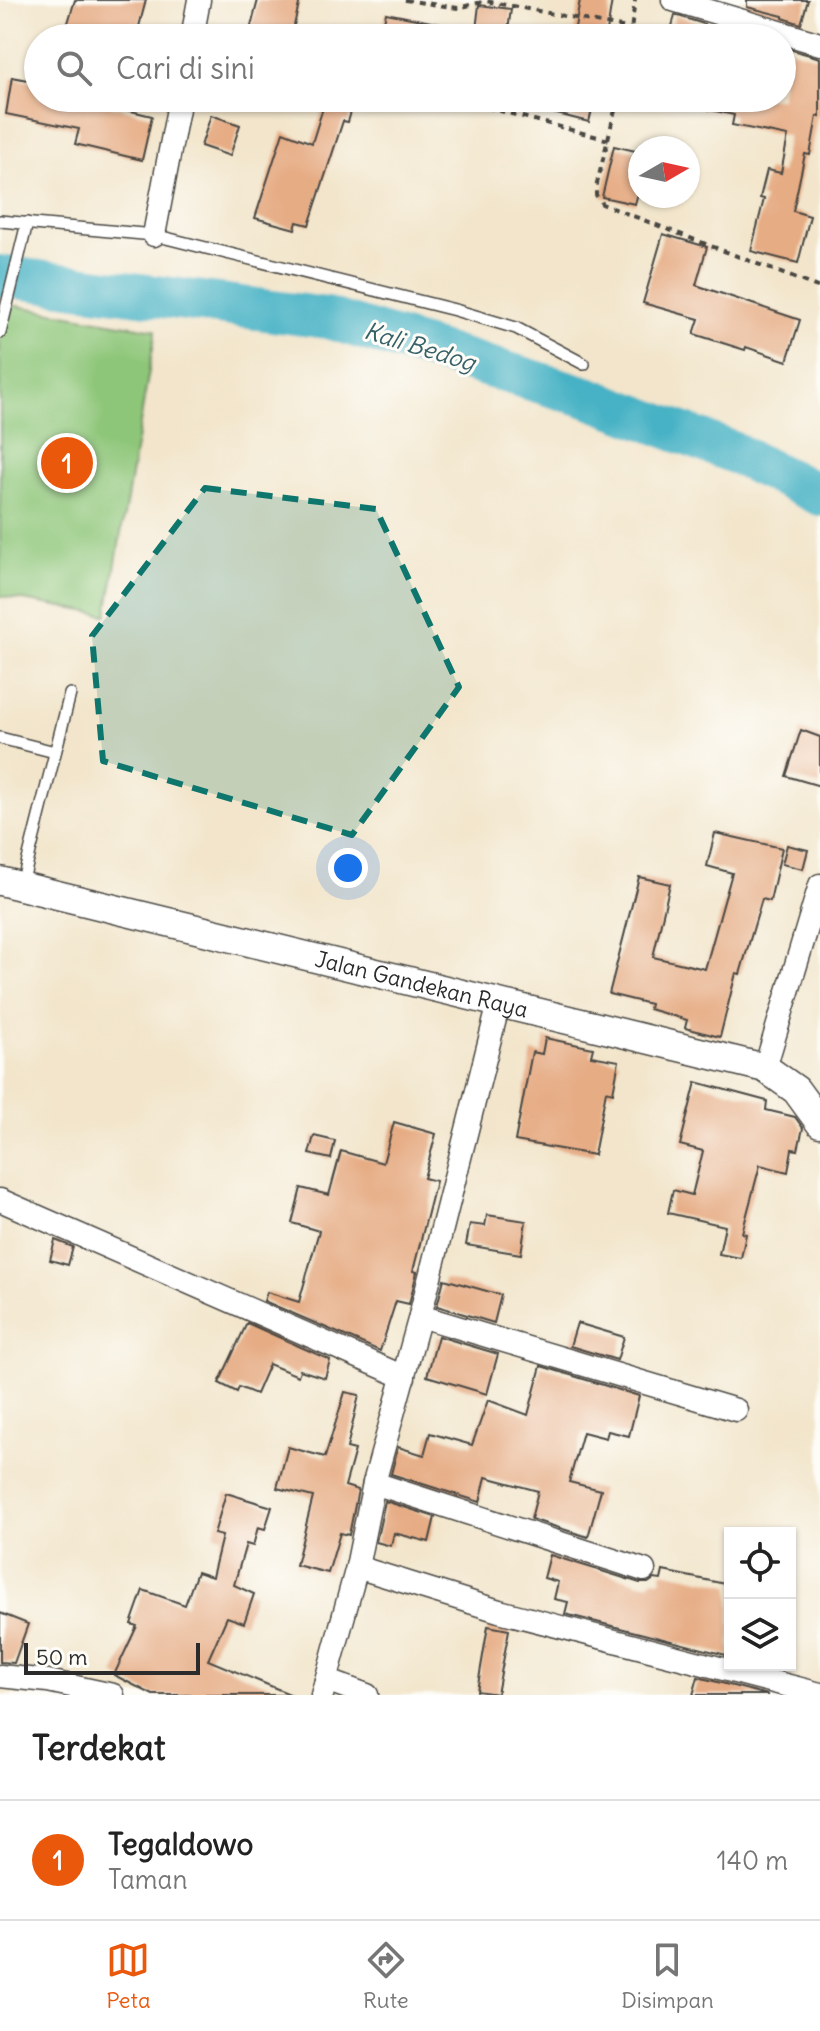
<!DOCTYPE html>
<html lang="id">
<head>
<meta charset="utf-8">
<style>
  :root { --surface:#fff; --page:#f6f6f6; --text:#222; --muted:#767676; --line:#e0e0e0; --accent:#ea580c }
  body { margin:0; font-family:Delius,sans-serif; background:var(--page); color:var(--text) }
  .controls { position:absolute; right:24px; bottom:24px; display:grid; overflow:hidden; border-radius:0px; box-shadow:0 2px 6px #0004 }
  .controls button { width:72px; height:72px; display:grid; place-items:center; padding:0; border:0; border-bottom:2px solid var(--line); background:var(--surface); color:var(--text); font:40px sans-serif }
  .compass { position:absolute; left:628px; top:136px; width:72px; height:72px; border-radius:50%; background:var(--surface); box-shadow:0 2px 6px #0004; rotate:81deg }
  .scale { position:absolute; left:24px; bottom:20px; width:176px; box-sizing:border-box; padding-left:8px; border:4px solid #2b2b2b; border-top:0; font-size:22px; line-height:28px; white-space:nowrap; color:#2b2b2b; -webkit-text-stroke:6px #fdfcf7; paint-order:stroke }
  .you { position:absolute; left:348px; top:868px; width:28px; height:28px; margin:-20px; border:6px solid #fff; border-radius:50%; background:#1a73e8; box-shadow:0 0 0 12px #1a73e833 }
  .badge { display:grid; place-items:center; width:52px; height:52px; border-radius:50%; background:var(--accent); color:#fff; font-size:26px; font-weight:700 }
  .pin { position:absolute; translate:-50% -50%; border:4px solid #fff; box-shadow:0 2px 8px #0006 }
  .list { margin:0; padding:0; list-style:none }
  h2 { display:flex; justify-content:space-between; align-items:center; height:104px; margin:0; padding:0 32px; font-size:34px }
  h2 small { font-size:26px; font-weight:400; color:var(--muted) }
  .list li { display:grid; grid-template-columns:52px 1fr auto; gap:24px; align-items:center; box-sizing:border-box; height:120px; padding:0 32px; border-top:2px solid var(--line) }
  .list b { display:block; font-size:30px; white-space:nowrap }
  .list p { margin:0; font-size:26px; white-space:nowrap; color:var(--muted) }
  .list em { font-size:26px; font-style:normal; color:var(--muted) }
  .icon { flex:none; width:44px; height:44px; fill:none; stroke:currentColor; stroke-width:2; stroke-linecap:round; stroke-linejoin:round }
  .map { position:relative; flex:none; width:820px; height:1695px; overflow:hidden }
  .search { position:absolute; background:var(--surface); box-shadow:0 2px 6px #0004; left:24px; right:24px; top:24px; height:88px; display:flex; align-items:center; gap:20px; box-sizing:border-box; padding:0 28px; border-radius:44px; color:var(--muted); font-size:30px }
  .sheet { height:224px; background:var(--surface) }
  nav { display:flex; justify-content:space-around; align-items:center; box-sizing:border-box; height:112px; border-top:2px solid var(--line); background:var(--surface); font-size:22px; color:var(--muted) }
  nav a { display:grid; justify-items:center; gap:4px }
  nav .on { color:var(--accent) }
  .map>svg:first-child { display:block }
</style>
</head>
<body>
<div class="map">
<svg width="820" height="1695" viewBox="0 0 820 1695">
  <rect width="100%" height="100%" fill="#fdfcf7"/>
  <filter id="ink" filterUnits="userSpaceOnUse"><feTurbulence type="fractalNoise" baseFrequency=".0125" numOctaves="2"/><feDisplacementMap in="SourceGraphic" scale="16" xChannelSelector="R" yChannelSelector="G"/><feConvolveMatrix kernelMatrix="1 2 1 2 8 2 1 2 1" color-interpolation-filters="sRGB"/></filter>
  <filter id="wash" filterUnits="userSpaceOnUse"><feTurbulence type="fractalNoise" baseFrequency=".006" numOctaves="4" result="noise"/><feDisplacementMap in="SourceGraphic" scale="32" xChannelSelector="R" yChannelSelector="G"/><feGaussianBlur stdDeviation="1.8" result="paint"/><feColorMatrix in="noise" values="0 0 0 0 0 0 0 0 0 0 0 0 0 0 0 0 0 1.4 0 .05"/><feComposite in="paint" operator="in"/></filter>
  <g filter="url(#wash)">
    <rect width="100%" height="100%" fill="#f2e5cb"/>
    <path fill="#8ec679" stroke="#5c7852" stroke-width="2" d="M0,303L156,330L107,615L0,596Z"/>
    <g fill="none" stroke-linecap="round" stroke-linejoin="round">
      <path stroke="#47b2c5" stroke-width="42" d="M0,276L327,318L587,397L732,452L820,495"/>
    </g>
    <g id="blocks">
      <g fill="#e6ac84">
        <path d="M75,0H146L136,38H86L88,33L67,26Z"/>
        <path d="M258,0H300L291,38H248Z"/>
        <path d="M580,0H612L606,38H573Z"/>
        <path d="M747,0H808L801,24L783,18V16L747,7Z"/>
        <path d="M479,5L511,9L507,38H475Z"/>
        <path d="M386,13L466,29L465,38H380Z"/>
        <path d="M675,15L704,24L700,38H669Z"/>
        <path d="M782,47L820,58V117L817,116L810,155L805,154L793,211L810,216L798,263L751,251L764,199L760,198L767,170L781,173L788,136L732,125L734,115L693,106L694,98H782Z"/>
        <path d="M12,77L38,82V98H98L111,102L110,106L152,116L142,160L75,144L79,129L6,114Z"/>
        <path d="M326,98H355L348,122L343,121L309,225L297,222L295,229L255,218L283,132L312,143Z"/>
        <path d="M522,98H595L589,122L521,105Z"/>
        <path d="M211,115L240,125L230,156L201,146Z"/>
        <path d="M614,146L640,152V193H638L635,204L602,197Z"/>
        <path d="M663,234L707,247L696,285L800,320L787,361L746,347L745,350L694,334L699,319L643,303Z"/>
        <path d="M801,730L820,737V786L786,776Z"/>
        <path d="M715,833L782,848L770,901L762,899L740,974L736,973L720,1037L685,1028L687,1020L649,1009L650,1004L609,994L639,877L670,884L653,957L705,969L732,873L707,866Z"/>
        <path d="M787,845L808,850L803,869L782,864Z"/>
        <path d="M545,1038L593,1048L591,1056L619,1061L613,1093L606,1091L594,1155L515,1141L532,1052L542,1054Z"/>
        <path d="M696,1082L767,1101L766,1110L795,1117L803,1128L798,1150L792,1149L788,1172L760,1165L742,1233L746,1234L741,1258L719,1254L725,1226L668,1213L673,1190L692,1195L703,1151L680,1145Z"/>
        <path d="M394,1122L436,1134L424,1178L436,1181L413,1271L417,1272L409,1304L396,1301L380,1351L264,1301L267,1292L299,1302L319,1231L292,1223L301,1188L329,1195L341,1151L383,1163Z"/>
        <path d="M314,1136L335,1141L331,1159L309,1154Z"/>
        <path d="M487,1215L526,1221L521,1254L466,1245L470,1224L485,1226Z"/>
        <path d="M55,1240L73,1247L68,1265L50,1260Z"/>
        <path d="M444,1279L501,1295L494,1323L437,1306Z"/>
        <path d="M247,1323L330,1360L325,1378L300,1370L298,1376L269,1364L256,1394L239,1387L237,1392L219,1383Z"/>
        <path d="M577,1323L624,1337L617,1360L570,1346Z"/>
        <path d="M438,1336L498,1354L487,1394L427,1376Z"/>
        <path d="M541,1366L639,1396L629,1436L608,1431L606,1438L583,1432L569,1482L601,1490L588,1537L531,1519L538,1491L486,1477L480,1502L391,1474L398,1447L424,1455L430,1433L472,1445L488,1400L528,1415Z"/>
        <path d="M345,1392L359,1395L347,1448L355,1450L345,1486L358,1490L349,1535L340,1533L328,1573L296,1565L313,1497L277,1488L288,1447L325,1457Z"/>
        <path d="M226,1493L272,1507L265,1529L258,1527L253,1546L246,1544L234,1585L254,1594L244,1623L227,1617L208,1660L292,1695H153L114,1675L137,1626L131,1624L143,1590L185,1605L197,1572L212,1577L222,1536L214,1534Z"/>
        <path d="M385,1501L435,1517L429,1542L394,1533L391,1546L376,1542Z"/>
        <path d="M550,1555L640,1583H648L654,1579L661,1580L663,1571L730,1585V1656L565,1614L568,1602L554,1599L558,1582L544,1578Z"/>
        <path d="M0,1613L28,1624L14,1663L0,1662Z"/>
        <path d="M488,1626L509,1630L497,1694L477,1691Z"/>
        <path d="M698,1677L768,1695H693Z"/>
      </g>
    </g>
  </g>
  <g filter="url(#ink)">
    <use href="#blocks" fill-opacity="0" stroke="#494743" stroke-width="2"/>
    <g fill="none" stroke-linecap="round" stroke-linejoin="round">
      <g stroke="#494743" stroke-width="14">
        <g id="service">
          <path d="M0,221L154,235L455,310L516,328L584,364"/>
          <path d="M0,333L27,223"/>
          <path d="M0,738L55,752"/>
          <path d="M22,884L70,694"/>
        </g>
      </g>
      <g stroke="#494743" stroke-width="25">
        <g id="minor">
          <path d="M673,0L820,44"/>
          <path d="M192,38L199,0"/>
          <path d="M154,235L180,98"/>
          <path d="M765,1068L820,885"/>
          <path d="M0,1200L404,1377"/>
          <path d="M420,1316L736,1410"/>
          <path d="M374,1483L644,1570"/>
          <path d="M357,1567L499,1611L820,1694"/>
          <path d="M0,1676L48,1681L113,1695"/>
          <path d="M326,1680L367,1695"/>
          <path d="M322,1695L357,1567L374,1483L420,1316L499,1003"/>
        </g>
      </g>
      <g stroke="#494743" stroke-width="31">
        <g id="tertiary">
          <path id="s1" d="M0,881L765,1068L796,1090L820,1123"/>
        </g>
      </g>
      <g stroke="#494743" stroke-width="4" stroke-dasharray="6 6" stroke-linecap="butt">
        <path d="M405,0L458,8L486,1L632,29"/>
        <path d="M630,38L635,0"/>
        <path d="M452,98L609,140"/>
        <path d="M618,98L596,188V195L602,204L820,288"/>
      </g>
      <use href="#service" stroke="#fff" stroke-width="11"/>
      <use href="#minor" stroke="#fff" stroke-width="22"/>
      <use href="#tertiary" stroke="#fff" stroke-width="28"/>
    </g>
  </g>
  <path fill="#0f766e" fill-opacity="0.2" stroke="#0f766e" stroke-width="6" stroke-dasharray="16 10" stroke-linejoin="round" d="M205,488L376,509L459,687L352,835L103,761L92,636Z"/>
  <g text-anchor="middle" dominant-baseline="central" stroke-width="6" stroke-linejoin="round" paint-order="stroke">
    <g font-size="22" fill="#2b2b2b" stroke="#fdfcf7">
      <text stroke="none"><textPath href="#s1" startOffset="434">Jalan Gandekan Raya</textPath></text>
    </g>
    <g font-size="24" font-style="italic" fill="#366169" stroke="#fdfcf7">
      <text transform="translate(420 346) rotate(17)">Kali Bedog</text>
    </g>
  </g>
</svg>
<div class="controls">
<button><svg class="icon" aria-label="locate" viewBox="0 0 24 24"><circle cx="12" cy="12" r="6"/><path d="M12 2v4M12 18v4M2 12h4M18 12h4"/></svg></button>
<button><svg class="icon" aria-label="layers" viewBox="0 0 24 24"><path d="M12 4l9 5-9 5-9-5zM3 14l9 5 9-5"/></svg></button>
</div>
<svg class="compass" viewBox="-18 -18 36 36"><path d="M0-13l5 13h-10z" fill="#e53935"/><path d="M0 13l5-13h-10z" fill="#767676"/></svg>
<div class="scale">50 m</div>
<div class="you"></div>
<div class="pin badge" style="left:67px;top:463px">1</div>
<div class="search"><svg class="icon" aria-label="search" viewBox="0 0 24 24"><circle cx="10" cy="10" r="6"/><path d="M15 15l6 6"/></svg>Cari di sini</div>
</div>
<section class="sheet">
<h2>Terdekat<small></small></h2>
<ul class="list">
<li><span class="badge">1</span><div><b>Tegaldowo</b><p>Taman</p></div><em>140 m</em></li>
</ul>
</section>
<nav>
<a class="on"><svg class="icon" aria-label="map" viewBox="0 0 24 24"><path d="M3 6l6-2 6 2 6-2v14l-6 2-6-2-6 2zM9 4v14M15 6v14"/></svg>Peta</a>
<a><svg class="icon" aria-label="directions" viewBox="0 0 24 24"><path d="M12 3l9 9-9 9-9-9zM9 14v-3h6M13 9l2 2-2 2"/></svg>Rute</a>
<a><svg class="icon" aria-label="saved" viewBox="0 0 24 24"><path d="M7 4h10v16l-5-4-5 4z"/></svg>Disimpan</a>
</nav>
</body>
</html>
